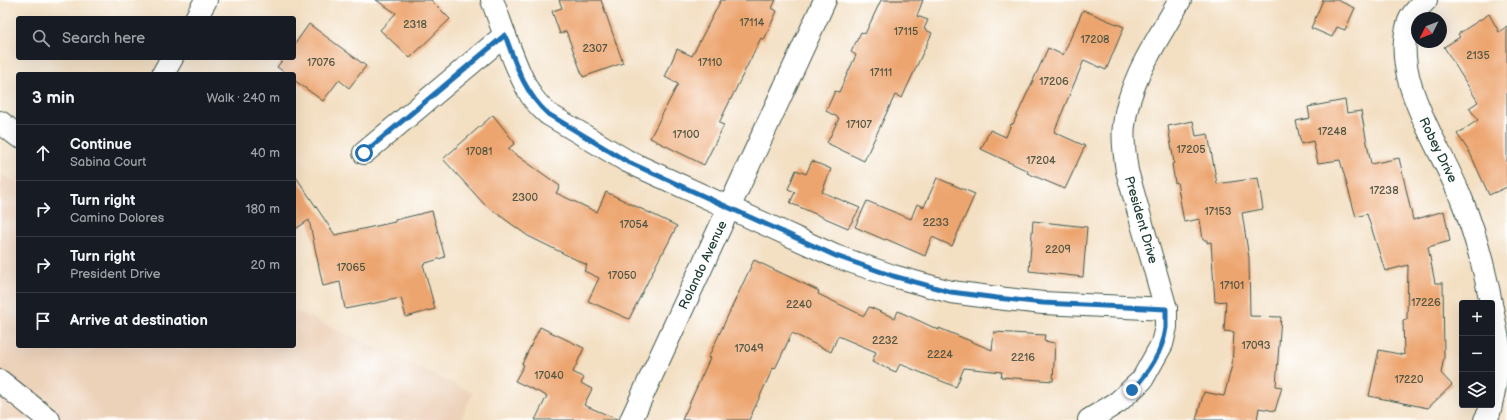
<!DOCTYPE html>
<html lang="en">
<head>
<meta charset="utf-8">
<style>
  :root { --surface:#171b24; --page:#242831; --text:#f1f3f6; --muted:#9ea1a6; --line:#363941 }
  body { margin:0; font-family:"Balsamiq Sans",sans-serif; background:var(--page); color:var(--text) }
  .controls { position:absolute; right:12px; bottom:12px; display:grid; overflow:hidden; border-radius:4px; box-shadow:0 4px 16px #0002 }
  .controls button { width:36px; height:36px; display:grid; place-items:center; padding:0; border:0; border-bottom:1px solid var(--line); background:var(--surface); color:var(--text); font:20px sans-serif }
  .compass { position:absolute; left:1411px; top:12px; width:36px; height:36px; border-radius:50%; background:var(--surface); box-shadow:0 4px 16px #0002; rotate:228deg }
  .stop { position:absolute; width:12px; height:12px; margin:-9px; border:3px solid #1f6fb2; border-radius:50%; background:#fff }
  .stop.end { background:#1f6fb2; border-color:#fff; box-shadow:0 1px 4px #0008 }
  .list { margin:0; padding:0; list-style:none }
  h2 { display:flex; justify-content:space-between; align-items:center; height:52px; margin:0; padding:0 16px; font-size:17px }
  h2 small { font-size:13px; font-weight:400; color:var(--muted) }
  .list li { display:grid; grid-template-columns:26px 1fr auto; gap:12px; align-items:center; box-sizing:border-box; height:56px; padding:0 16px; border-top:1px solid var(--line) }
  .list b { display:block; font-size:15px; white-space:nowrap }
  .list p { margin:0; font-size:13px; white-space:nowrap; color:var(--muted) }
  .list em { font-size:13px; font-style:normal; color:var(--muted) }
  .icon { flex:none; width:22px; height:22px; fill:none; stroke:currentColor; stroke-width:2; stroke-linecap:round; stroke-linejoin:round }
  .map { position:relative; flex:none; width:1507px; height:420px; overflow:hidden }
  .search { position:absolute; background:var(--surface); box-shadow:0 4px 16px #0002; left:16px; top:16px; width:280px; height:44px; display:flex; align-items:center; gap:10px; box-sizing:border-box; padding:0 14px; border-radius:4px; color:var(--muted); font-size:15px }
  .panel { position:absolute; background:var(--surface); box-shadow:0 4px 16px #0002; left:16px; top:72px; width:280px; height:276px; border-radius:4px }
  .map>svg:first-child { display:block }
</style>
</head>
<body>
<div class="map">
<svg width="1507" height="420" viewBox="0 0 1507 420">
  <rect width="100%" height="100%" fill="#fff"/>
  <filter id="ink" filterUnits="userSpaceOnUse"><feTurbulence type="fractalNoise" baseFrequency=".025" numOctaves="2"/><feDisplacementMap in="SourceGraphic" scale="8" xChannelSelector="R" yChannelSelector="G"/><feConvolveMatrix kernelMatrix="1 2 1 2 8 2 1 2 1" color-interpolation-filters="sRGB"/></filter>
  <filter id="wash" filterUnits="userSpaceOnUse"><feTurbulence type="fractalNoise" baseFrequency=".012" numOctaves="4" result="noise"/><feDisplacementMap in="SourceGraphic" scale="16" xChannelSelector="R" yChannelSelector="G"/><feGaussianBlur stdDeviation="0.9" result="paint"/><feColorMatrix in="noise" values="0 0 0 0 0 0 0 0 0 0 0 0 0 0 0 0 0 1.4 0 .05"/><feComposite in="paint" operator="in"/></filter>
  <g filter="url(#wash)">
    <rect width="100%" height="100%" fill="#f3dfc2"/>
    <path fill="#edd2ba" d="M0,174L18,183V346H294V310L473,393L460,420H0Z"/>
    <g id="blocks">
      <g fill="#eda570">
        <path d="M376,0H431L450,19L410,58L380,30L396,13Z"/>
        <path d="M559,0H601L623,63L583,77L566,31L560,34L552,11L562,8Z"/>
        <path d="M721,0H776L772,8L777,11L764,40L761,38L719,123L724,125L704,165L650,138L678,84L665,77L677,49L692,56Z"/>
        <path d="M881,0H923L917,16L928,20L924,29L932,33L902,98L895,95L864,161L827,143L839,118L826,111L835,91L839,92L856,55L851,52L861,32L865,34Z"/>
        <path d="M1323,0H1337L1355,8L1345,30L1337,27L1332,37L1311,28Z"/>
        <path d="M1083,10L1124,27L1106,70L1084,60L1054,132L1085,146L1065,189L1027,173L1028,171L981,149L990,130L1006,137L1011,124H1013L1048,48L1063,55Z"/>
        <path d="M1489,14L1499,32L1507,26V187L1489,195L1470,153L1457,134L1478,120L1469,108L1478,102L1444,47L1460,37L1458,34Z"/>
        <path d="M309,24L366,66L349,88L339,80L323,101L294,80V74H287L277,67L284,58H294V45Z"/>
        <path d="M1345,100L1347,113L1361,111L1371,164L1399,158L1413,220L1444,211L1450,241L1428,247L1435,283H1443L1444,357L1441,373L1452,385L1428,408L1369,396L1379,350L1404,355L1403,320L1407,319L1408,265L1385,271L1367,214L1356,217L1340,160L1318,163L1313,141L1301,144L1296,121L1310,118L1308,107Z"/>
        <path d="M493,115L515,143L508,149L560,186L556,193L597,212L606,192L677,226L663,253H662L629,319L588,301L599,278L584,271L587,265L528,236L484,204L443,159Z"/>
        <path d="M1193,121L1196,136L1208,134L1217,184L1258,178L1263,209L1242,213L1249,258L1250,316L1281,317L1276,386L1282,387L1275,411L1259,408L1257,420H1196L1204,392L1224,396L1232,365L1234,332L1224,331L1226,301L1215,302L1211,242L1207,243V240H1203L1200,219L1184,222L1177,182L1175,183L1172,164L1174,163L1168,126Z"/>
        <path d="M812,161L831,169L822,192L860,208L848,228L790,203L795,192L788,189L796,170L806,174Z"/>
        <path d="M294,174L335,235L395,222V220L432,211L445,257L423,264L435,309L406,317L401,298L345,309L340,282L323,286L309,220L294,230Z"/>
        <path d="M937,178L975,194L952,246L932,237L925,256L886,239L885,240L855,227L867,201L911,219L917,204L924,207Z"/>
        <path d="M1033,221L1087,227L1083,277L1029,271Z"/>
        <path d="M754,260L819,291L818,294L864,316L869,307L895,318L898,311L939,330V328L992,350L994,332L1045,335L1044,341L1055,343L1053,381L1001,377L1002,372L964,368L956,387L900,364L896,372L872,362L876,352L838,336L831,352L792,333L775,369L773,368L749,420H682L710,358H708Z"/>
        <path d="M540,327L584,348L573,372L584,378L581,383L592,389L584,405L619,420H535L547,396L515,381L524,365L522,364Z"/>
      </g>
    </g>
  </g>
  <g filter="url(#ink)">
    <use href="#blocks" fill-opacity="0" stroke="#3f5549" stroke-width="1"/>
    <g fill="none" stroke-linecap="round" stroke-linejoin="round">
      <g stroke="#3f5549" stroke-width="24">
        <g id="minor">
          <path d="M492,0C503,29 513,63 528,90C533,100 540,107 548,114L627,161L835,256L893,276L951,292L997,298L1043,303L1166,309"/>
          <path d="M1426,0C1420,6 1412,13 1409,21C1389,77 1441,147 1461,198C1475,232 1484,267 1491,303"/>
          <path d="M196,18L206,0"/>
          <path d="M163,74L172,58"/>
          <path d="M0,122L18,136"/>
          <path d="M364,153L505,35"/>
          <path d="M1492,308L1499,345L1495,386L1492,400"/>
          <path d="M0,381L49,420"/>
          <path d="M631,420C696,280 760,140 825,0"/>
          <path d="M1089,420L1118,402L1142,380L1162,344L1166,327V309L1127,171C1125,156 1122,141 1124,125C1129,79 1158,40 1180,0"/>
          <path d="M1485,420L1489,413L1491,405"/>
        </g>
      </g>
      <use href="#minor" stroke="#fff" stroke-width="22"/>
    </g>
  </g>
  <g fill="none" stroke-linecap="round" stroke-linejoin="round" filter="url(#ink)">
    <path stroke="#1f6fb2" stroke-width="5" d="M364,153L505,35C516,65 524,92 548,114L626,161L836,256L893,276L951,292L997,298L1043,303L1166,309C1166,315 1166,322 1166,328C1163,351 1148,374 1132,390"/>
  </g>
  <g text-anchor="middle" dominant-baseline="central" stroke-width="3" stroke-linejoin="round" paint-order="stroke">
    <g font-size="11" fill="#525743">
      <text x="752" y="22">17114</text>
      <text x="415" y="24">2318</text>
      <text x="906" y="31">17115</text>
      <text x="1095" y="39">17208</text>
      <text x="595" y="48">2307</text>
      <text x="1478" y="55">2135</text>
      <text x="321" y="62">17076</text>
      <text x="710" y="62">17110</text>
      <text x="881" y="72">17111</text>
      <text x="1054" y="81">17206</text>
      <text x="859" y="124">17107</text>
      <text x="1332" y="131">17248</text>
      <text x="686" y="134">17100</text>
      <text x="1191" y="149">17205</text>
      <text x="479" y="151">17081</text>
      <text x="1041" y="160">17204</text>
      <text x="1384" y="190">17238</text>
      <text x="525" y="197">2300</text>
      <text x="1218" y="211">17153</text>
      <text x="936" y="222">2233</text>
      <text x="634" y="224">17054</text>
      <text x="1058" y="249">2209</text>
      <text x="351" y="267">17065</text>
      <text x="622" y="275">17050</text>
      <text x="1232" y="285">17101</text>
      <text x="1426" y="302">17226</text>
      <text x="799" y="304">2240</text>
      <text x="885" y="340">2232</text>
      <text x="1256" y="345">17093</text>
      <text x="749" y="348">17049</text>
      <text x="940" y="354">2224</text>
      <text x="1023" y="357">2216</text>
      <text x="549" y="375">17040</text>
      <text x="1409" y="379">17220</text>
    </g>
    <g font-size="13" fill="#1f3d34" stroke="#fff">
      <text transform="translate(1438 150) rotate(64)">Robey Drive</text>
      <text transform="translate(1141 220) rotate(74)">President Drive</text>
      <text transform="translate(703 265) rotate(-65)">Rolando Avenue</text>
    </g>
  </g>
</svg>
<div class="controls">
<button>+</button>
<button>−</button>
<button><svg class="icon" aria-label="layers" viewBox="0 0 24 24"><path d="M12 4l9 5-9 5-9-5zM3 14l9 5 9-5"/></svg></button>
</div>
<svg class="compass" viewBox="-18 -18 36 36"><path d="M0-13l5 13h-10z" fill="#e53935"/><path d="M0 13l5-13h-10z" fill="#9ea1a6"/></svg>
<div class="stop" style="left:364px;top:153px"></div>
<div class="stop end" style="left:1132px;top:390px"></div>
<div class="search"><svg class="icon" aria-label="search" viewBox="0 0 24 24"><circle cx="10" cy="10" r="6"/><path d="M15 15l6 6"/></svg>Search here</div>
<section class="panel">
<h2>3 min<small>Walk · 240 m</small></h2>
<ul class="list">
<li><svg class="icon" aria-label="ahead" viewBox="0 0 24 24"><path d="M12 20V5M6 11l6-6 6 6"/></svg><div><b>Continue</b><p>Sabina Court</p></div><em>40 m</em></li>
<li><svg class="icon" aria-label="right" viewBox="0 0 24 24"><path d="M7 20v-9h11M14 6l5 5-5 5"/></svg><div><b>Turn right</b><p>Camino Dolores</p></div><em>180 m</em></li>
<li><svg class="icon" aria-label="right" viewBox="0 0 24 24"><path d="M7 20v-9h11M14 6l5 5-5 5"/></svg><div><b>Turn right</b><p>President Drive</p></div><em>20 m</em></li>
<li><svg class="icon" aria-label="arrive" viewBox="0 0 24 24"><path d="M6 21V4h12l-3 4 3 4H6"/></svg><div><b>Arrive at destination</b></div></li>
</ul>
</section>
</div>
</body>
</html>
